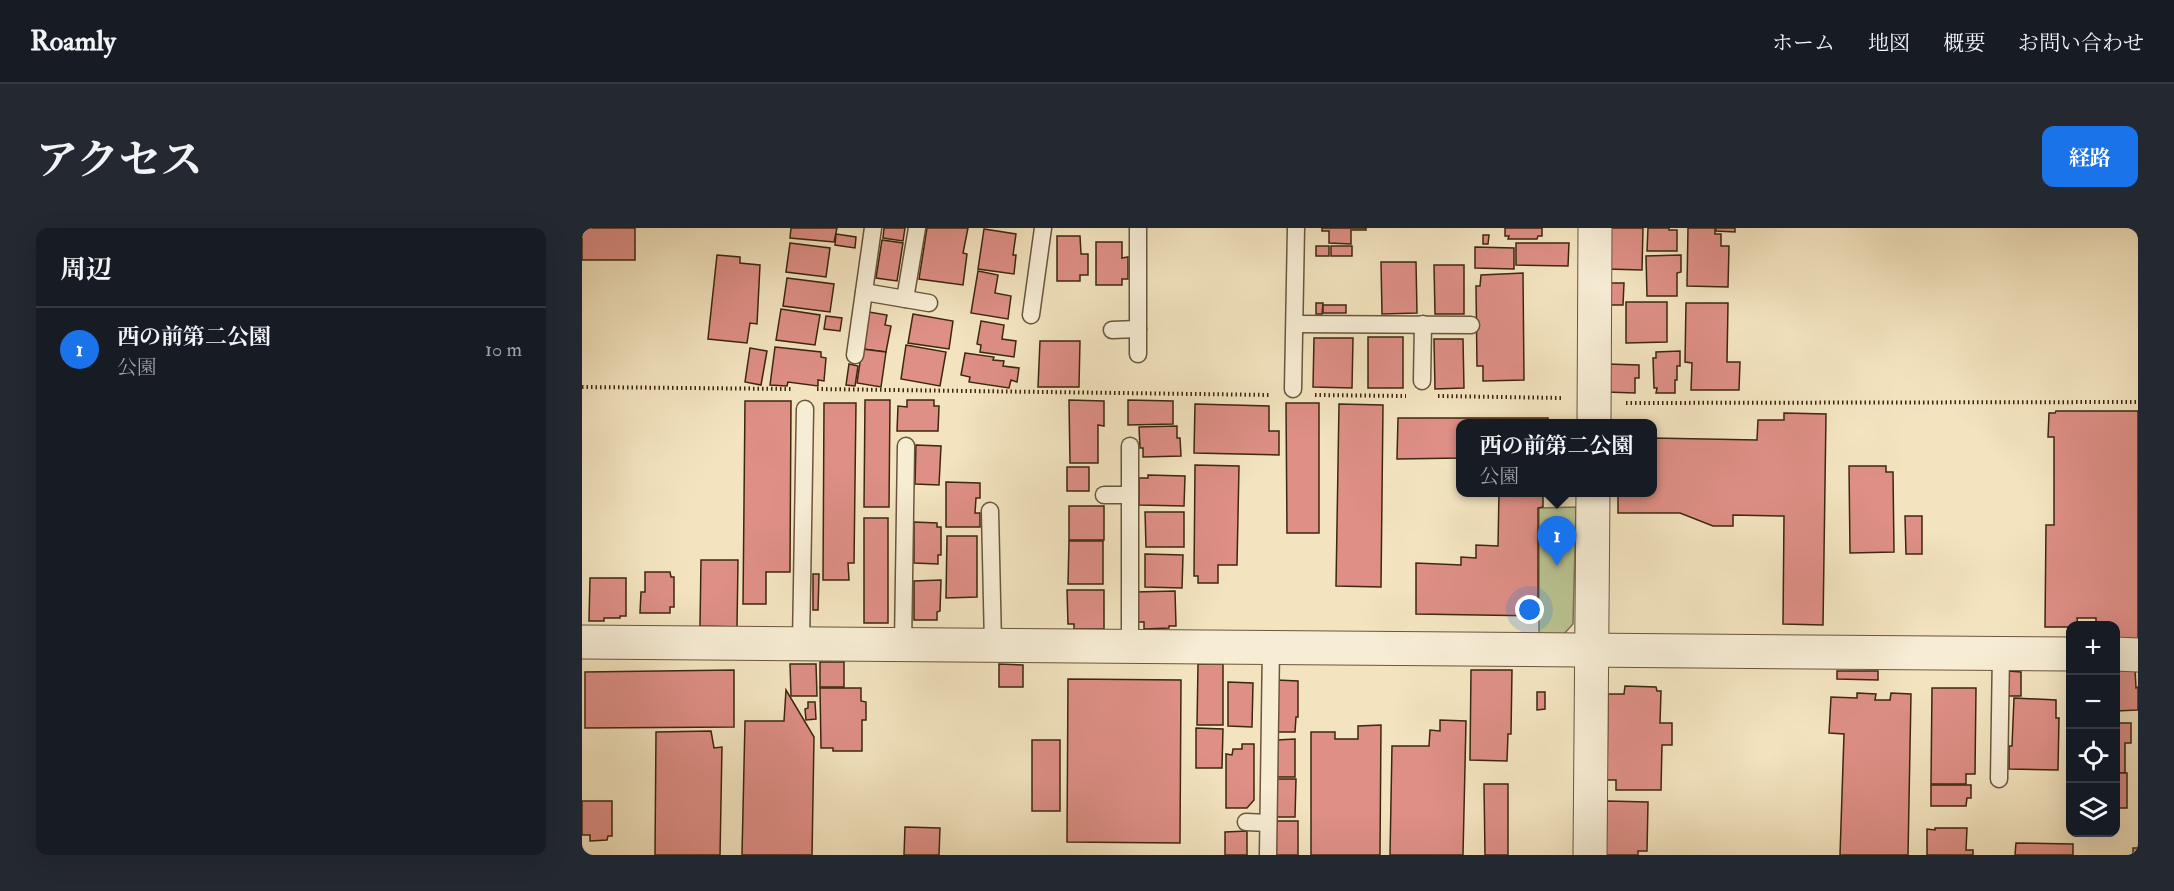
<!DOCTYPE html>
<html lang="ja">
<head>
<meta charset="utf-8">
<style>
  :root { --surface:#171b24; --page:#242831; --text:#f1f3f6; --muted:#9ea1a6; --line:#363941; --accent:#1a73e8 }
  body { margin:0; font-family:"IM FELL Double Pica","Noto Serif JP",serif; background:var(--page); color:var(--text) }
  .controls { position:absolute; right:18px; bottom:18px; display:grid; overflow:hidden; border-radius:12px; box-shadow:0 6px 24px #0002 }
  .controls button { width:54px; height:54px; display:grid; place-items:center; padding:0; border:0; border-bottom:2px solid var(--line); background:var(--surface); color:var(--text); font:30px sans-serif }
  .you { position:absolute; left:948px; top:382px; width:21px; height:21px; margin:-15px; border:4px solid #fff; border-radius:50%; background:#1a73e8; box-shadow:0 0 0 9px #1a73e833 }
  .badge { display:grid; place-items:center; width:39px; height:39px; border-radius:50%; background:var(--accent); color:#fff; font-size:20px; font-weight:700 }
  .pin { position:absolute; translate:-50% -50px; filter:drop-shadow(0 2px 3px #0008) }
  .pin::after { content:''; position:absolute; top:32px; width:21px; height:18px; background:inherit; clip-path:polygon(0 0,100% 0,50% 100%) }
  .popup { position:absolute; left:874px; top:191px; width:201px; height:78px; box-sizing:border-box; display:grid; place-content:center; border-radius:12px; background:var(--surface); filter:drop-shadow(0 2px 4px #0005); font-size:20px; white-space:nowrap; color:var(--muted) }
  .popup b { font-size:22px; color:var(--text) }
  .popup::after { content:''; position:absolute; left:50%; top:100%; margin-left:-12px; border:12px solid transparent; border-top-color:var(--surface) }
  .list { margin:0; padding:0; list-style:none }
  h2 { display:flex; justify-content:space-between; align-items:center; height:78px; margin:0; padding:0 24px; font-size:26px }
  h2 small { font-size:20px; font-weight:400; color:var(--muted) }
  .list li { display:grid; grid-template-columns:39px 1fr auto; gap:18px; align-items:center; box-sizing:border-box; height:84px; padding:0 24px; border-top:2px solid var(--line) }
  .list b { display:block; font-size:22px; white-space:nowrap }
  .list p { margin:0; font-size:20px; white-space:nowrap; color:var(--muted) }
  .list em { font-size:20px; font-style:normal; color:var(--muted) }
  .icon { flex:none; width:33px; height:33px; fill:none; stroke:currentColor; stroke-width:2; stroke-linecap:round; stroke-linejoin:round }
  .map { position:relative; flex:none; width:1556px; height:627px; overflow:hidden; border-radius:12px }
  header { display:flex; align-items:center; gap:36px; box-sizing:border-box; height:84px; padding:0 30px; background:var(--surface); border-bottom:2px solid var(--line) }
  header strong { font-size:28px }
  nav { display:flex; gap:33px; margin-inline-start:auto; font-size:21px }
  .intro { display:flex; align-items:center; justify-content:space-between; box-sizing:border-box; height:144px; padding:0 36px }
  h1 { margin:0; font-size:42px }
  .button { padding:15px 27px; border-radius:12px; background:var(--accent); color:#fff; font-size:21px; font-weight:700 }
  main { display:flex; gap:36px; padding:0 36px }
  aside { flex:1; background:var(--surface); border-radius:12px; box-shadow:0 6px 24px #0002 }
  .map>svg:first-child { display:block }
</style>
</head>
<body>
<header>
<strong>Roamly</strong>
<nav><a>ホーム</a><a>地図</a><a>概要</a><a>お問い合わせ</a></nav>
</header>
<div class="intro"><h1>アクセス</h1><a class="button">経路</a></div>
<main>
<aside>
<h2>周辺<small></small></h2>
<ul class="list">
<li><span class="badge">1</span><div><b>西の前第二公園</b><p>公園</p></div><em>10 m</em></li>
</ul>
</aside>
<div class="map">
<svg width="1556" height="627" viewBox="0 0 1556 627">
  <rect width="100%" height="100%" fill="#f3e4bf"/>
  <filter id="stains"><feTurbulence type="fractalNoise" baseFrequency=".00333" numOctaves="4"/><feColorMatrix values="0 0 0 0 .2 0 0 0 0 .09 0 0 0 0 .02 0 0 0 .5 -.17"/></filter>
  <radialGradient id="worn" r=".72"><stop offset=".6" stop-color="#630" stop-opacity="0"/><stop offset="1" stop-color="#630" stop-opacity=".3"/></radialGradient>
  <path fill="#bac492" stroke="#7b7651" stroke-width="1.5" d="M994,279L991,396L980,408H957V280Z"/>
  <g fill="#de8f86" stroke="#3c2710" stroke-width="1.5">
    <rect x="0" y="0" width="53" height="32"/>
    <path d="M209,0H255L252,14L208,10Z"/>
    <path d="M302,0H323L321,13L301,10Z"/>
    <path d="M345,0H386L381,25L385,26L381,57L337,51Z"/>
    <path d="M740,0H784V2H769V16L747,15V3H740Z"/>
    <path d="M923,0H960V8H956L955,11H926L927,8H923Z"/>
    <path d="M1029,0H1061L1060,42L1024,41Z"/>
    <path d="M1066,0H1087V2H1095V23H1065Z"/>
    <path d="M1106,0H1133V6H1139V18H1147L1146,59L1105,58Z"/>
    <path d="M1134,0H1153V4L1134,3Z"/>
    <path d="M402,1L434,6L431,27H434L432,46L396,41Z"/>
    <path d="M254,6L274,9L273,20L253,17Z"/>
    <path d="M901,7H907L906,16H901Z"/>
    <path d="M475,8H498L499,26H506V47H498V53H475Z"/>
    <path d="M300,12L321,15L315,53L294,50Z"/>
    <path d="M514,14H540V30L546,29V51H540V57H514Z"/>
    <path d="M208,15L248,20L244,49L204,44Z"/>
    <path d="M934,15H987L986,38L934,37Z"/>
    <rect x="734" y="18" width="13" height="10"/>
    <rect x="749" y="18" width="21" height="10"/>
    <path d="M893,19L932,20V41L893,40Z"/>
    <path d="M135,27L158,29V35L178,37L175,96L168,95L165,115L126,111Z"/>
    <path d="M1099,27V44L1095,45V68H1065L1064,28Z"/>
    <path d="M799,34H834L835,85L800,86Z"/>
    <path d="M852,37H882V86H853Z"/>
    <path d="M396,43L416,47L413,65L429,68L426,91L389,85Z"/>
    <path d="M941,45L942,152L901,153V138H895L894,58H898L899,47Z"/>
    <path d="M205,50L252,56L248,84L201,78Z"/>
    <path d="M1022,55H1042L1041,77H1022Z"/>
    <path d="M1044,74H1085V114L1044,115Z"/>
    <path d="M734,75H741L740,86H734Z"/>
    <path d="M1104,75H1146L1145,134H1158L1157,162H1109L1110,135L1103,134Z"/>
    <rect x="741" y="77" width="23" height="8"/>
    <path d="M199,81L238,87L233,117L194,112Z"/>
    <path d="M287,84L305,87L303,97L309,98L304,124L281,121Z"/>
    <path d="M331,86L371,93L367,121L326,115Z"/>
    <path d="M244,88L260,90L258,103L242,101Z"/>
    <path d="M399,93L422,97L420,111L434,113L432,129L398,124L399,117L395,116Z"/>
    <rect x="786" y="109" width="35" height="51"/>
    <path d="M732,110H771L770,160L731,159Z"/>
    <path d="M852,111H881L882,160L853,161Z"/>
    <path d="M458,113H498L497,159H456Z"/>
    <path d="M324,117L364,124L358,158L319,151Z"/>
    <path d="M193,119L239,124V129L244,130L242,153L236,152V158L206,154L205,158L188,157Z"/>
    <path d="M168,120L185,123L179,157L163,154Z"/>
    <path d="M280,121L304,124L299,159L275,155Z"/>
    <path d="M1098,123V138H1095V152H1093V165H1074L1075,160H1072L1071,130H1074V124Z"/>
    <path d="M383,125L412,129L411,132L422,133L421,138L437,140L435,154L429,152L427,160L387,154L388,149L379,147Z"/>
    <path d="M267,136L276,138L273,158L264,157Z"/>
    <path d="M1025,136L1057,137V150H1053V165L1024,164Z"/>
    <path d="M283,172H308L307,279H282Z"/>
    <path d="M325,172H352V178H357L356,203H315L316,178L325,179Z"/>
    <path d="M487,172L522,173V198L516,197V235H488Z"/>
    <path d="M546,172L591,173V196L546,197Z"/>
    <path d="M163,173H209L208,344H184V376H161Z"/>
    <path d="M242,175H274L272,335H266L267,352H241Z"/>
    <path d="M704,175H737V305H705Z"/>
    <path d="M613,176L687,178V203H697V227L612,225Z"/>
    <path d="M757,176L801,177L799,359L754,358Z"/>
    <path d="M1474,183H1556V411L1534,410V398H1514V390H1495L1496,398H1488V399H1463L1464,297H1472V209H1466L1467,185H1473Z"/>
    <path d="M1202,185L1244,186L1241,397L1201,396L1202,288L1151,287V298H1131L1098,285H1036V264H1071V210L1175,212L1176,192H1202Z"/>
    <path d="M816,190H966V196H879V230L815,231Z"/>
    <path d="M595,198V210H598L599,228L561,229V220H558L557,199Z"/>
    <path d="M334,217L359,218L357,257L333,256Z"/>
    <path d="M613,237L657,238L655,337H636V355H616V348H612Z"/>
    <path d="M1267,238H1304V244H1311L1312,324L1268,325Z"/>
    <rect x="485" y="239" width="22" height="24"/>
    <path d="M566,247L603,248L602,278L557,277V250H566Z"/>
    <path d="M364,254L398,255V270H394L393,285H398V299H364Z"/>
    <path d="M917,264H961V279L956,280V388L834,386V335L879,337V329L894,330V317L916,318Z"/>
    <rect x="487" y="278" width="35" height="34"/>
    <path d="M563,284H602V319H564Z"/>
    <path d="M1323,288H1340V326H1324Z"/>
    <rect x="282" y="290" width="24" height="105"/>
    <path d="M332,294L355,295V299H359V327H356V336L332,335Z"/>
    <path d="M365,308H395V369L364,370Z"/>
    <path d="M487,313H521V356H486Z"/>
    <path d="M563,326L601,327L600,360L563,359Z"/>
    <path d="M119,332H156L155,399L118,398Z"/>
    <path d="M63,344H88L89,349H92V379H88V385H58L59,364H63Z"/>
    <path d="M231,346H237L236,382H231Z"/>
    <path d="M8,350H44V388H38V390H22V393H7Z"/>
    <path d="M359,352L358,383L355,384V392H332V353Z"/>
    <path d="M485,362H522V401H492V396H486Z"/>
    <path d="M593,363L594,398H587V400L562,401V394H553V364Z"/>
    <rect x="238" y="434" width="24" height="25"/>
    <path d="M208,436H234L235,468H209Z"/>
    <path d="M417,436L441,437V459H417Z"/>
    <path d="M616,436H641V497H615Z"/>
    <path d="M152,442V499L3,500V444Z"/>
    <path d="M889,442H930L929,506H926L925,533L888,532Z"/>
    <path d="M1534,442H1553L1554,460L1556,459V482L1534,483Z"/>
    <path d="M1255,443H1296V452L1255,451Z"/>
    <path d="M1426,443L1439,444V468H1426Z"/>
    <path d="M486,451L599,452L598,615L485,614Z"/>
    <path d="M695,452L716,453V489H714L713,504H695Z"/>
    <path d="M646,454L671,455L670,499L646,498Z"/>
    <path d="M1043,458L1074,459L1075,463H1079L1078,495H1090V517H1080L1079,562H1034V552H1025L1026,466H1042Z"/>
    <path d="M238,460H279V473L284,474V492H280V523H251V520H239Z"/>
    <path d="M1350,460H1394L1393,546H1384V556H1349Z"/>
    <path d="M204,462L232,509L230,627H160L163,493H202Z"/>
    <path d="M955,464H963V481L955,482Z"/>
    <path d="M1275,465L1294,466L1293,472H1308L1309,465L1329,466L1326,627H1258L1262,506L1247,505L1249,469L1275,470Z"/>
    <path d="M1432,470L1474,472V490H1477L1476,542L1427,541V518H1430Z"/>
    <path d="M226,474H233L234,491L224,492L223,481L226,480Z"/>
    <path d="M858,492L884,493L881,627H808L810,518H847L848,502L858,503Z"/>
    <path d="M1534,495H1549V515H1543V545H1534Z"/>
    <path d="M799,497L798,627H729V504H753V511H776V498Z"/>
    <path d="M614,500L641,501L640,540H614Z"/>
    <path d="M129,503L132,520L140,519L138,627H73L74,504Z"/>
    <path d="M713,511V549H694L695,512Z"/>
    <rect x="450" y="512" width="28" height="71"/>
    <path d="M660,516H672V572L665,580H644V526L650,527L651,521H660Z"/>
    <rect x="1534" y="545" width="11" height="35"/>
    <path d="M694,551H714L713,589H694Z"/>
    <path d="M902,556H926V627H903Z"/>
    <path d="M1349,557H1389V570H1385L1384,578H1349Z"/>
    <path d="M0,573H30V608H26L25,612L8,613V607H0Z"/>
    <path d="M1025,573L1066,574L1065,623H1056V627H1024Z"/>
    <rect x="694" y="593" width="22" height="34"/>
    <path d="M323,599L358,600L357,627H322Z"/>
    <path d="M1353,600H1385L1384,622H1391V627H1345V601L1353,602Z"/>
    <path d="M665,603V627H643V604Z"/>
    <path d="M1434,615L1491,616V627H1433Z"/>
    <rect x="1551" y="620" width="5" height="7"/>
  </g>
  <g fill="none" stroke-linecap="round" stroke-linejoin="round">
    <g stroke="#6a563c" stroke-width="19">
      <g id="service">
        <path d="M556,0V126"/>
        <path d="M282,64L347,75"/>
        <path d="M323,71L335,0"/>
        <path d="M449,87L461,0"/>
        <path d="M713,96L889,97"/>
        <path d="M530,102L556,101"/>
        <path d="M273,127L291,0"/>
        <path d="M840,153L841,96"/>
        <path d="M711,161L714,0"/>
        <path d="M522,267H548"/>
        <path d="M408,283L411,417"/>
        <path d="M219,416L223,181"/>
        <path d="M321,416L324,218"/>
        <path d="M548,417V218"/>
        <path d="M1417,551L1419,425"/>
        <path d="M664,594L686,595"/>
        <path d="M686,627L689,418"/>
      </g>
    </g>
    <g stroke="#6a563c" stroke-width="35">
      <g id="minor">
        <path d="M1012,196L1013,0"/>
        <path d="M0,414L1488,426"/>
        <path d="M1534,426L1556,427"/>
        <path d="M1008,627L1011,264"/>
      </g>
    </g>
    <g stroke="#3c2710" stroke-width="4" stroke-dasharray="1.5 3" stroke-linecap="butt">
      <path d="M0,159L209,161"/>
      <path d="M235,161L689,167"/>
      <path d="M733,167L824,168"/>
      <path d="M856,168L980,170"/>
      <path d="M1044,175L1556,174"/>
    </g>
    <use href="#service" stroke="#f7edd5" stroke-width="16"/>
    <use href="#minor" stroke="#f7edd5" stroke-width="33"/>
  </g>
  <rect width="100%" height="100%" filter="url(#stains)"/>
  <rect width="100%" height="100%" fill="url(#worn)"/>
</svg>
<div class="controls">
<button>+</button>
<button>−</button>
<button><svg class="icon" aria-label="locate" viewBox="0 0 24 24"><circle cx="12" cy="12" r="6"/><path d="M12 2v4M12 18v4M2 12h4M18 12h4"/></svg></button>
<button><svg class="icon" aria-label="layers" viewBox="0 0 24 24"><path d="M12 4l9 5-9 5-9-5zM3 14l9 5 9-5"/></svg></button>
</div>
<div class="you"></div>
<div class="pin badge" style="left:975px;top:338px">1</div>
<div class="popup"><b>西の前第二公園</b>公園</div>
</div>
</main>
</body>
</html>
